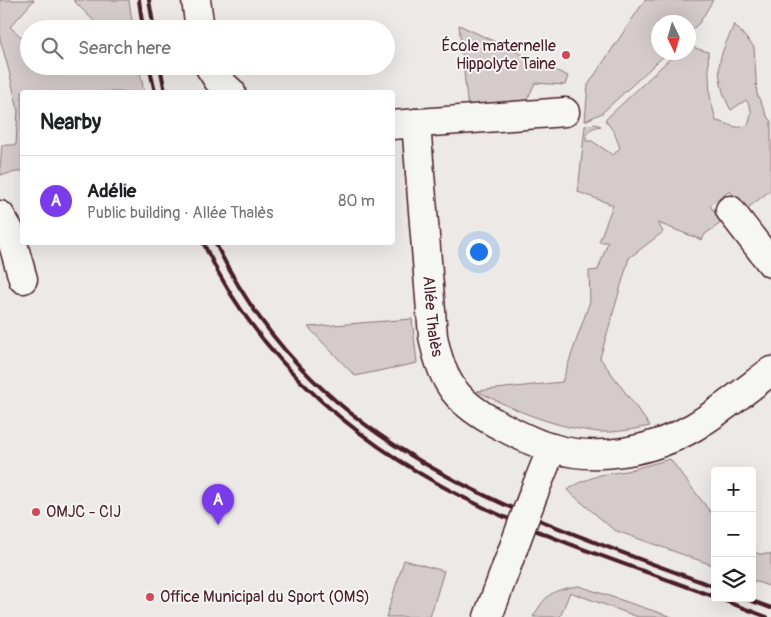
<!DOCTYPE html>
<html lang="en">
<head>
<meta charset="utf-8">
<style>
  :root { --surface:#fff; --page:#f2f2f2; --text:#202124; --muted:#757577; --line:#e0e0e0; --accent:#7c3aed }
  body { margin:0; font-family:Pangolin,sans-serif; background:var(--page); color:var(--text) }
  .controls { position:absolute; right:15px; bottom:15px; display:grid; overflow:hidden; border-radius:5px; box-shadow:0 5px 20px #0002 }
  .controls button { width:45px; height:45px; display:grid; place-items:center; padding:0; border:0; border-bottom:1px solid var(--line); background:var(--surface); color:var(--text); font:25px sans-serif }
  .compass { position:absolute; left:651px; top:15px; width:45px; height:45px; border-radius:50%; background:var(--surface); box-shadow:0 5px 20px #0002; rotate:175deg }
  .you { position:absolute; left:478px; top:251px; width:18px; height:18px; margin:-12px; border:4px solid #fff; border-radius:50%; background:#1a73e8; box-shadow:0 0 0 8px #1a73e833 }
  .badge { display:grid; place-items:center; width:32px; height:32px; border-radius:50%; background:var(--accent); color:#fff; font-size:16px; font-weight:700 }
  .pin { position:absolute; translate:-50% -41px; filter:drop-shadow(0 1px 2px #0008) }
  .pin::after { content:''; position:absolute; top:26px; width:18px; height:15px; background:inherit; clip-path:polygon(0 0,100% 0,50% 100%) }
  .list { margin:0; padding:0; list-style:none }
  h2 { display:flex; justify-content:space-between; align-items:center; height:65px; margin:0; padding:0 20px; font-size:21px }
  h2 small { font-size:16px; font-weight:400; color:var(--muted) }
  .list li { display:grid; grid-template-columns:32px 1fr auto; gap:15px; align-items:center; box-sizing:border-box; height:90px; padding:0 20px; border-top:1px solid var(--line) }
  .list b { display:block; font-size:19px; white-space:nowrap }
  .list p { margin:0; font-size:16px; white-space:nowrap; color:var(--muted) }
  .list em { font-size:16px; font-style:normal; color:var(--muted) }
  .icon { flex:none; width:28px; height:28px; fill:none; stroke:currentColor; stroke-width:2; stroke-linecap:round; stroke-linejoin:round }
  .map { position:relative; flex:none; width:771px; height:617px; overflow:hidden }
  .search { position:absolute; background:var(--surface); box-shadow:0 5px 20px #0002; left:20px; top:20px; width:375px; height:55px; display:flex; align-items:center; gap:12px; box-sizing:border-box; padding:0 18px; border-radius:28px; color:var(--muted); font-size:19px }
  .panel { position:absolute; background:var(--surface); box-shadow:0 5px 20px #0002; left:20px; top:90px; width:375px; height:155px; border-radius:5px }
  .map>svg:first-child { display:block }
</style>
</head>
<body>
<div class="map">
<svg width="771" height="617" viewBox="0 0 771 617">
  <rect width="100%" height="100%" fill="#ece9e6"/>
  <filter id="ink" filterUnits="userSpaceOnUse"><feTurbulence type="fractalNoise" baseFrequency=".02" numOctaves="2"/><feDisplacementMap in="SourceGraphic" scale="10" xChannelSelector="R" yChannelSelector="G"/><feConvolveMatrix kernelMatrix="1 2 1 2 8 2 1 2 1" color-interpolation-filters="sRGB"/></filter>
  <g filter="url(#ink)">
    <g fill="#d4cbca" stroke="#8f757a">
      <path d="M0,0H34L10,27L29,44V66H139L144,92H22V171L1,175L0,168L2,145H16L18,110L8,67L0,39Z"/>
      <path d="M73,0H129L133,29H91L96,23Z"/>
      <path d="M645,0H713L700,22L689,33L688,22H658V52L667,53L602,113L585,121L588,85Z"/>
      <path d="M734,24L754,47L757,94L768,118L771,121V190L745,210L730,191L710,205L721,223L705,234L702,240L658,223L663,232L629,258L600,358L650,426C634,429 616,433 600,432C556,428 516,411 477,391L562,382L590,301L589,271L598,270L608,242H599L613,205L578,192L585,126L595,124L601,126C591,128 585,130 586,141H592L613,155L620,148L614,132L605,120L676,53L688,52L689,46L708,52L710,96L716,121C729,123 735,131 748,125C752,114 753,110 746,100L731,110C723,97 717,75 720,61C722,49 730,36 734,24Z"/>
      <path d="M459,25L568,76L565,85L535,83L525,104L468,110Z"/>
      <path d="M412,319L417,363L355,376L308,327Z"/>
      <path d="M670,459L715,518V566L614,530L567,490L581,482L600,475L626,471Z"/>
      <path d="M752,551L759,554H771V587L752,580Z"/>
      <path d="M404,560L444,571L430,617H386Z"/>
      <path d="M579,586L672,617H638L570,592L560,617H533C547,593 552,590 579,586Z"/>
    </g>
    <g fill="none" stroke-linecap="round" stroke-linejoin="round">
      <g stroke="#4a1f2b" stroke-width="31">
        <g id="street">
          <path d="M196,0L200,29"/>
          <path d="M209,66L218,80L231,92"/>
          <path id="s1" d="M416,123L433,336C442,385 459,405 503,427C519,435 535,444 552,448C598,462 653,451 694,427C721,411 746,390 771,371"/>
          <path d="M392,125L565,112"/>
          <path d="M730,210L771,263"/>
          <path d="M0,215L9,230L23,279"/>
          <path d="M533,495L552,448"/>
          <path d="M488,617L506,568"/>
        </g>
      </g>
      <use href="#street" stroke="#f6f6f2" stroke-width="28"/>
      <g stroke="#4a1f2b" stroke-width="4">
        <path d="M139,0L143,29"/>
        <path d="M149,0L154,29"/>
        <path d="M149,66L155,92"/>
        <path d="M160,66L165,92"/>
        <path d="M203,242C259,366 369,454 489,510C562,544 640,569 715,597"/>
        <path d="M215,242C315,452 514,512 715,587"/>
        <path d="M717,598L767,617"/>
        <path d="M744,598L771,608"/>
      </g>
      <g stroke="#4a1f2b" stroke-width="31" stroke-linecap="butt">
        <path id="street-bridge" d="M506,568L533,495"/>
      </g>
      <use href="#street-bridge" stroke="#f6f6f2" stroke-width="28"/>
    </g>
  </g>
  <g fill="#d1495b" stroke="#f6f6f2" stroke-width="2">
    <circle cx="566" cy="55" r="5"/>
    <circle cx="36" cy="512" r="5"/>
    <circle cx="150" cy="597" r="5"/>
  </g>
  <g text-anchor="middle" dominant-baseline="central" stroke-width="4" stroke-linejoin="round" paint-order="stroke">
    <g font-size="16" fill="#4a1f2b" stroke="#f6f6f2" text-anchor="start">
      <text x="556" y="46" text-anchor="end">École maternelle<tspan x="556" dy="18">Hippolyte Taine</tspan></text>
      <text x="46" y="512">OMJC - CIJ</text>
      <text x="160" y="597">Office Municipal du Sport (OMS)</text>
    </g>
    <g font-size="16" fill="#4a1f2b" stroke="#f6f6f2">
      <text stroke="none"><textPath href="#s1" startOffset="194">Allée Thalès</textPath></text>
    </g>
  </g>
</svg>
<div class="controls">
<button>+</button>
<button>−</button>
<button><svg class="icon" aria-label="layers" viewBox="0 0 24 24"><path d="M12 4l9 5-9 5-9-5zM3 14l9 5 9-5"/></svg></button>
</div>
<svg class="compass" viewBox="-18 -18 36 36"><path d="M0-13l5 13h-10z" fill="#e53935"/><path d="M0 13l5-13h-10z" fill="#757577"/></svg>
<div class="you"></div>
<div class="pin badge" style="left:218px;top:525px">A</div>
<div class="search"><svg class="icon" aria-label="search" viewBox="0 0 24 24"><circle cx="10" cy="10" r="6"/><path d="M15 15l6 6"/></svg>Search here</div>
<section class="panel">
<h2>Nearby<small></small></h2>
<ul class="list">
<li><span class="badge">A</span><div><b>Adélie</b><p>Public building · Allée Thalès</p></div><em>80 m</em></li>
</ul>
</section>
</div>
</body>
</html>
